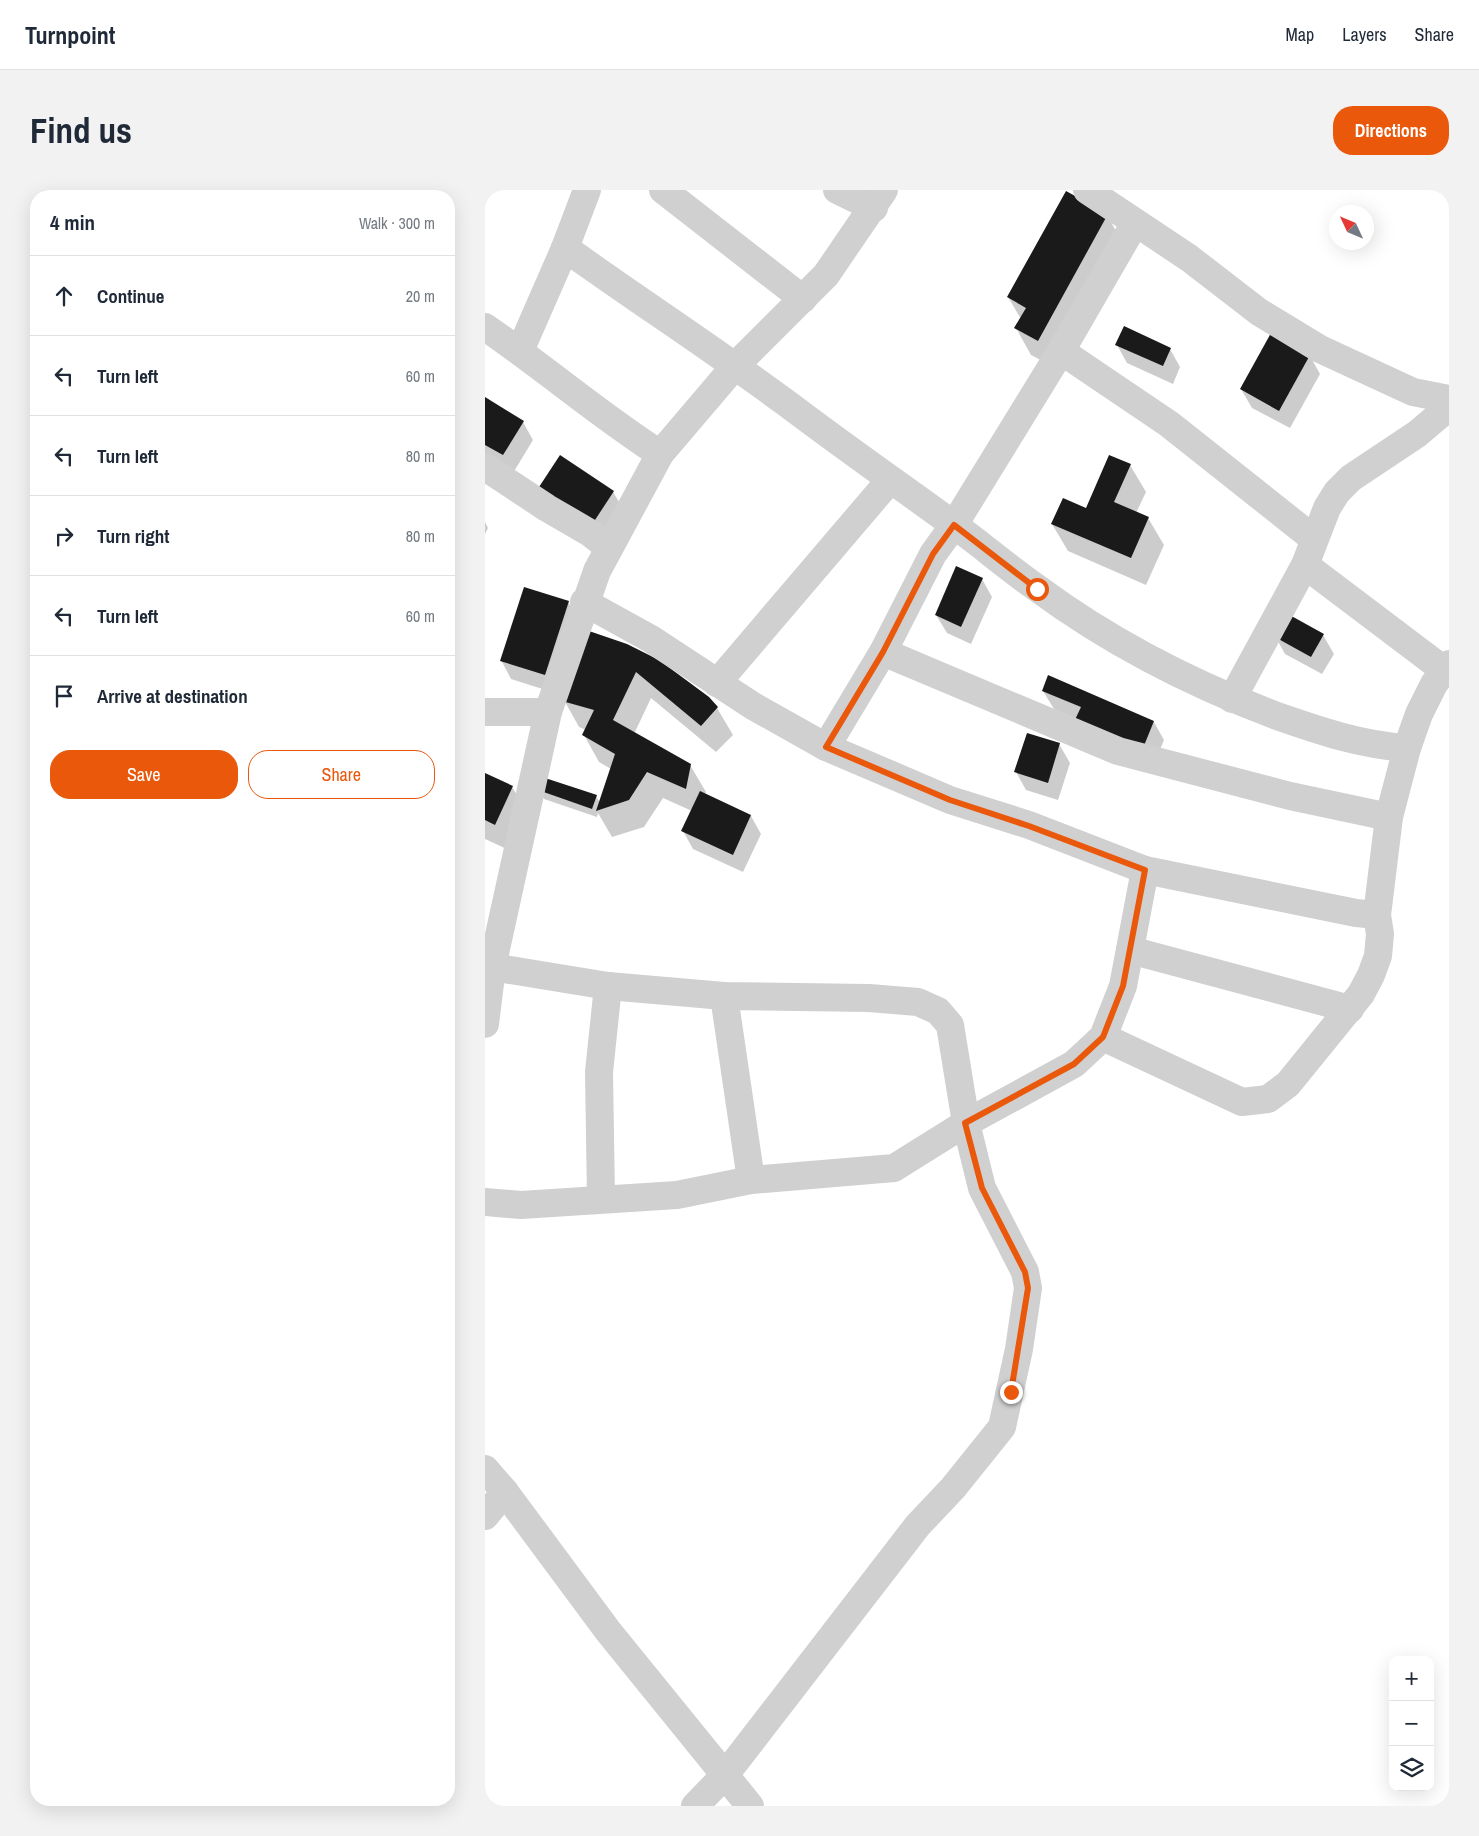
<!DOCTYPE html>
<html lang="en">
<head>
<meta charset="utf-8">
<style>
  :root { --surface:#fff; --page:#f2f2f3; --text:#1f2937; --muted:#747a83; --line:#e0e1e3; --accent:#ea580c }
  body { margin:0; font-family:"Archivo Narrow",sans-serif; background:var(--page); color:var(--text) }
  .controls { position:absolute; right:15px; bottom:15px; display:grid; overflow:hidden; border-radius:10px; box-shadow:0 5px 20px #0002 }
  .controls button { width:45px; height:45px; display:grid; place-items:center; padding:0; border:0; border-bottom:1px solid var(--line); background:var(--surface); color:var(--text); font:25px sans-serif }
  .compass { position:absolute; left:844px; top:15px; width:45px; height:45px; border-radius:50%; background:var(--surface); box-shadow:0 5px 20px #0002; rotate:314deg }
  .stop { position:absolute; width:15px; height:15px; margin:-11px; border:4px solid #ea580c; border-radius:50%; background:#fff }
  .stop.end { background:#ea580c; border-color:#fff; box-shadow:0 1px 5px #0008 }
  .list { margin:0; padding:0; list-style:none }
  h2 { display:flex; justify-content:space-between; align-items:center; height:65px; margin:0; padding:0 20px; font-size:21px }
  h2 small { font-size:16px; font-weight:400; color:var(--muted) }
  .list li { display:grid; grid-template-columns:32px 1fr auto; gap:15px; align-items:center; box-sizing:border-box; height:80px; padding:0 20px; border-top:1px solid var(--line) }
  .list b { display:block; font-size:19px; white-space:nowrap }
  .list em { font-size:16px; font-style:normal; color:var(--muted) }
  .actions { display:flex; gap:10px; padding:15px 20px }
  .actions a { flex:1; padding:11px 0; border:1px solid var(--accent); border-radius:20px; text-align:center; font-size:18px; color:var(--accent) }
  .actions .main { background:var(--accent); color:#fff }
  .icon { flex:none; width:28px; height:28px; fill:none; stroke:currentColor; stroke-width:2; stroke-linecap:round; stroke-linejoin:round }
  .map { position:relative; flex:none; width:964px; height:1616px; overflow:hidden; border-radius:20px }
  header { display:flex; align-items:center; gap:30px; box-sizing:border-box; height:70px; padding:0 25px; background:var(--surface); border-bottom:1px solid var(--line) }
  header strong { font-size:24px }
  nav { display:flex; gap:28px; margin-inline-start:auto; font-size:18px }
  .intro { display:flex; align-items:center; justify-content:space-between; box-sizing:border-box; height:120px; padding:0 30px }
  h1 { margin:0; font-size:35px }
  .button { padding:12px 22px; border-radius:20px; background:var(--accent); color:#fff; font-size:18px; font-weight:700 }
  main { display:flex; gap:30px; padding:0 30px }
  aside { flex:1; background:var(--surface); border-radius:20px; box-shadow:0 5px 20px #0002 }
  .map>svg:first-child { display:block }
</style>
</head>
<body>
<header>
<strong>Turnpoint</strong>
<nav><a>Map</a><a>Layers</a><a>Share</a></nav>
</header>
<div class="intro"><h1>Find us</h1><a class="button">Directions</a></div>
<main>
<aside>
<h2>4 min<small>Walk · 300 m</small></h2>
<ul class="list">
<li><svg class="icon" aria-label="ahead" viewBox="0 0 24 24"><path d="M12 20V5M6 11l6-6 6 6"/></svg><div><b>Continue</b></div><em>20 m</em></li>
<li><svg class="icon" aria-label="left" viewBox="0 0 24 24"><path d="M17 20v-9H6M10 6l-5 5 5 5"/></svg><div><b>Turn left</b></div><em>60 m</em></li>
<li><svg class="icon" aria-label="left" viewBox="0 0 24 24"><path d="M17 20v-9H6M10 6l-5 5 5 5"/></svg><div><b>Turn left</b></div><em>80 m</em></li>
<li><svg class="icon" aria-label="right" viewBox="0 0 24 24"><path d="M7 20v-9h11M14 6l5 5-5 5"/></svg><div><b>Turn right</b></div><em>80 m</em></li>
<li><svg class="icon" aria-label="left" viewBox="0 0 24 24"><path d="M17 20v-9H6M10 6l-5 5 5 5"/></svg><div><b>Turn left</b></div><em>60 m</em></li>
<li><svg class="icon" aria-label="arrive" viewBox="0 0 24 24"><path d="M6 21V4h12l-3 4 3 4H6"/></svg><div><b>Arrive at destination</b></div></li>
</ul>
<div class="actions"><a class="main">Save</a><a>Share</a></div>
</aside>
<div class="map">
<svg width="964" height="1616" viewBox="0 0 964 1616">
  <rect width="100%" height="100%" fill="#fff"/>
  <g fill="#0003">
    <path d="M622,25L637,52L569,177L546,165L531,138L536,129L523,107Z"/>
    <path d="M632,155L685,159L695,177L688,194L642,173Z"/>
    <path d="M825,166L835,184L805,238L767,218L756,199Z"/>
    <path d="M0,209L38,232L48,250L28,283L0,266Z"/>
    <path d="M645,275L661,302L651,323L663,328L679,355L661,395L583,361L567,334L601,320Z"/>
    <path d="M128,302L139,320L119,350L66,315Z"/>
    <path d="M0,332L3,338L0,344Z"/>
    <path d="M497,389L507,407L486,454L462,443L451,425Z"/>
    <path d="M83,412L94,431L70,503L26,489L16,470Z"/>
    <path d="M105,443L223,508L232,518L248,545L231,562L166,508L149,544L205,575L221,602L220,605L266,626L276,644L258,682L208,659L198,641L207,621L178,608L159,637L127,647L113,623L112,627L59,609L54,600L111,606L115,613L126,579L114,572L99,545L101,540L94,537L79,510Z"/>
    <path d="M838,445L849,464L837,484L800,464L790,446Z"/>
    <path d="M558,501L669,532L679,550L666,581L592,529L569,519Z"/>
    <path d="M574,554L585,573L573,610L541,600L531,582Z"/>
    <path d="M0,584L27,597L43,623L26,661L0,649Z"/>
  </g>
  <g fill="#1a1a1a">
    <path d="M581,1L623,24L553,151L529,138L541,118L522,107Z"/>
    <path d="M639,136L686,158L678,176L630,155Z"/>
    <path d="M786,143L825,165L794,221L755,199Z"/>
    <path d="M0,207L39,231L18,265L0,255Z"/>
    <path d="M75,265L129,301L108,333L54,297Z"/>
    <path d="M624,265L646,274L629,312L664,327L646,368L566,334L578,308L601,318Z"/>
    <path d="M471,376L498,388L476,437L450,425Z"/>
    <path d="M39,397L84,411L60,485L15,471Z"/>
    <path d="M801,423L839,444L826,467L788,446Z"/>
    <path d="M104,441L142,454L174,470L224,507L233,517L216,536L151,482L128,530L206,574L201,599L162,582L144,610L111,621L130,564L97,545L109,520L77,511Z"/>
    <path d="M563,485L669,531L656,563L588,534L596,517L557,501Z"/>
    <path d="M542,543L575,553L563,593L529,582Z"/>
    <path d="M0,583L28,596L10,635L0,630Z"/>
    <path d="M57,587L112,605L107,619L53,600Z"/>
    <path d="M215,601L266,625L248,665L196,641Z"/>
  </g>
  <g fill="none" stroke-linecap="round" stroke-linejoin="round">
    <g stroke="#d0d0d0" stroke-width="28">
      <path d="M178,0L318,109"/>
      <path d="M352,0L389,18"/>
      <path d="M602,0L704,68L774,122L835,159L928,202L964,209"/>
      <path d="M80,58C154,111 231,161 304,215C358,256 414,295 469,335C497,355 523,378 552,398C625,452 707,494 792,526C835,541 876,555 922,558"/>
      <path d="M0,137C60,178 114,225 175,264"/>
      <path d="M35,161L80,58L102,0"/>
      <path d="M576,161L684,234L829,349"/>
      <path d="M0,277L62,318L105,343L123,357"/>
      <path d="M820,375L959,480"/>
      <path d="M99,412L166,449L268,516L341,557L465,610L544,635L660,680L871,723L892,725"/>
      <path d="M398,462L633,561L805,606L904,627"/>
      <path d="M232,493L405,290"/>
      <path d="M747,509L820,375L842,318L852,302L866,288L932,244L964,217"/>
      <path d="M0,522H63L7,777L0,834"/>
      <path d="M63,522L112,381L175,264L249,177L341,85L399,0"/>
      <path d="M341,557L398,462L448,364L469,335L576,161L650,33"/>
      <path d="M645,760L865,819"/>
      <path d="M7,777L123,796L239,806L384,808L433,812L453,821L465,835L481,933L497,998L540,1082L543,1098L534,1159L517,1237L468,1298L433,1335L240,1585L210,1616"/>
      <path d="M239,806L266,990"/>
      <path d="M618,847L757,912L783,909L803,894L876,804L886,785L893,766L895,744L892,725L904,627L922,558L934,524L949,494L964,474"/>
      <path d="M116,1009L114,882L123,796"/>
      <path d="M0,1012L36,1015L192,1005L266,990L409,978L481,933L589,874L618,847L638,796L660,680"/>
      <path d="M0,1326L20,1302"/>
    </g>
    <path stroke="#d0d0d0" stroke-width="28" d="M0,1279L20,1302L123,1441L265,1616"/>
  </g>
  <g fill="none" stroke-linecap="round" stroke-linejoin="round">
    <path stroke="#ea580c" stroke-width="6" d="M526,1202L543,1098L540,1082L497,998L480,933L589,874L618,847L638,796L660,680L544,636L465,610L341,557L398,462L448,364L469,335L552,399"/>
  </g>
</svg>
<div class="controls">
<button>+</button>
<button>−</button>
<button><svg class="icon" aria-label="layers" viewBox="0 0 24 24"><path d="M12 4l9 5-9 5-9-5zM3 14l9 5 9-5"/></svg></button>
</div>
<svg class="compass" viewBox="-18 -18 36 36"><path d="M0-13l5 13h-10z" fill="#e53935"/><path d="M0 13l5-13h-10z" fill="#747a83"/></svg>
<div class="stop" style="left:552px;top:399px"></div>
<div class="stop end" style="left:526px;top:1202px"></div>
</div>
</main>
</body>
</html>
